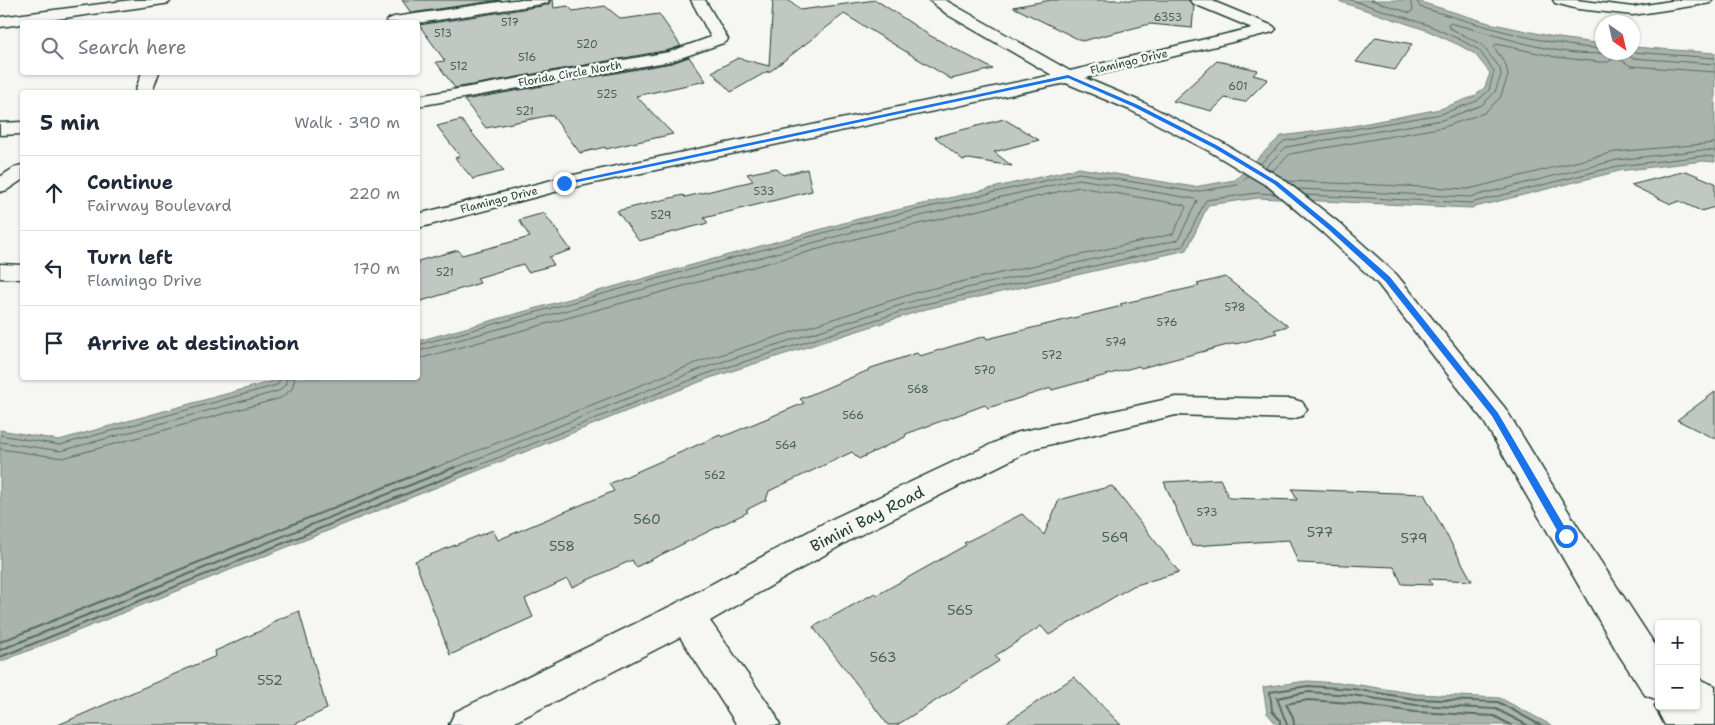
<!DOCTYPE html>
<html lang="en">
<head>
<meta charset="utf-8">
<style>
  :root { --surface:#fff; --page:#f6f6f7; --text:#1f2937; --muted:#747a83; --line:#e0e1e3 }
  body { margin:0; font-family:"Shantell Sans",sans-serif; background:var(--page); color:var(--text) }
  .controls { position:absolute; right:15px; bottom:15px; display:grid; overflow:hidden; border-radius:5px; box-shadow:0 1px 4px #0004 }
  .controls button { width:45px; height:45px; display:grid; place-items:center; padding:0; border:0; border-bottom:1px solid var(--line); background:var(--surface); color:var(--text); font:25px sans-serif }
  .compass { position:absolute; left:1595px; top:15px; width:45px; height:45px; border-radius:50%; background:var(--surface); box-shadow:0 1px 4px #0004; rotate:146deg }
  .stop { position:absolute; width:15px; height:15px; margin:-11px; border:4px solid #1a73e8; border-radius:50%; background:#fff }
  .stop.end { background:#1a73e8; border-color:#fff; box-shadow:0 1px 5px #0008 }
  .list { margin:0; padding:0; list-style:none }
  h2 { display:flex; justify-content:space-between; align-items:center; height:65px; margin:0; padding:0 20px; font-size:21px }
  h2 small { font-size:16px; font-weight:400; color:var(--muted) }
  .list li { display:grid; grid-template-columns:32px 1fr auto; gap:15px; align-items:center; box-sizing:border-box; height:75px; padding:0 20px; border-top:1px solid var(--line) }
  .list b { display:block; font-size:19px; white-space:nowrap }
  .list p { margin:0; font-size:16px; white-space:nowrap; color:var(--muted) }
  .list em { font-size:16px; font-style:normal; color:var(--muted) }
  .icon { flex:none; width:28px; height:28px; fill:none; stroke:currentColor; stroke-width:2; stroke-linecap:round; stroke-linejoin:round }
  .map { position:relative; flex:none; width:1715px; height:725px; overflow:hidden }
  .search { position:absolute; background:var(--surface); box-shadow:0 1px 4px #0004; left:20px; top:20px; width:400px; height:55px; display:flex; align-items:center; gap:12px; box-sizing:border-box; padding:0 18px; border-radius:5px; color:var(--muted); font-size:19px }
  .panel { position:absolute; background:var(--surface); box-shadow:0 1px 4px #0004; left:20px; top:90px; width:400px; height:290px; border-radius:5px }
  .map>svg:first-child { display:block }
</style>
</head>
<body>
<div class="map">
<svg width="1715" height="725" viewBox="0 0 1715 725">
  <rect width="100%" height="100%" fill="#f6f6f2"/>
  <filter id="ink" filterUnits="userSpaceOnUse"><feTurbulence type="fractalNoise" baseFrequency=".02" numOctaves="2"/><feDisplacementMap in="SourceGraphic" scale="10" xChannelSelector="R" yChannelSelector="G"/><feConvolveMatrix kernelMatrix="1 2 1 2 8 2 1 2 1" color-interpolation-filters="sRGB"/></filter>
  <g filter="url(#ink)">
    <g fill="#aab3ae" stroke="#72847d">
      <path d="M1335,0H1414L1489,23L1559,38L1602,44V52H1632L1633,47L1715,53V162L1703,161L1619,171L1471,208L1258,198L1208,205L1187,250L926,309L707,379L0,662V430L59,440L284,378H418V341L858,219L1079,168L1194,187L1235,180L1281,136L1342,128L1440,109L1475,96L1485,87L1490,73L1475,54L1459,45L1426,30Z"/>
      <path d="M1307,681L1353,684L1417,694L1500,698L1551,725H1277L1267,713L1263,687Z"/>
    </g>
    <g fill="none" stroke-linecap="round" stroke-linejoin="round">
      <g stroke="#576c65" stroke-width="1">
        <path d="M1371,0L1410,13L1413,10L1410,0"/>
        <path d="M1416,0L1420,7C1480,25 1539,44 1602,49"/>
        <path d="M1623,52L1632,58L1715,64"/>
        <path d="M1632,52L1715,58"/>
        <path d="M1260,164L1284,141L1441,114L1477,101L1489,90L1494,71L1479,50L1461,40L1428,25L1351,0"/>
        <path d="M1266,167L1286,147L1442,120L1482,105L1495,92L1501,75L1500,68L1482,45L1448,27L1449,23C1493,33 1567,61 1609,52"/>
        <path d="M1272,171L1290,154L1444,127L1484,113L1500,98L1508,76L1506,65L1494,47L1496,44L1556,57L1599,62H1608L1616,57L1631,66L1715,72"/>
        <path d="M1287,181L1469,189L1615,152L1715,143"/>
        <path d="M1298,189L1470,197L1617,160L1702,150L1715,151"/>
        <path d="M1306,195L1471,203L1618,166L1703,156L1715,157"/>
        <path d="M418,345L859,223L1079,173L1194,192L1237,185L1248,176"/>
        <path d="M418,351L860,230L1079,179L1195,199L1197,201L1178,240L923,298L703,368L452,469"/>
        <path d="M418,359L862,237L1079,187L1184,205L1186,207L1173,234L921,291L701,361L432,469"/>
        <path d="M0,435L60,445L277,385L281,378"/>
        <path d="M0,442L61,451L279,391L285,385L287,378"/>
        <path d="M0,449L63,458L281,398L292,389L295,378"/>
        <path d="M470,469L706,374L925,304L1183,246L1206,200L1257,193L1275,194"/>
      </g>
      <g stroke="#576c65" stroke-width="2">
        <path d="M0,642L435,467"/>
        <path d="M0,650L455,467"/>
        <path d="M0,657L473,467"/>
        <path d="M1280,725V720L1272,711L1270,692L1308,686L1353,689L1416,699L1498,702L1540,725"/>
        <path d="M1287,725L1277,698L1308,692L1352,695L1416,705L1496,709L1527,725"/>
        <path d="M1294,725L1293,717L1286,704L1308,700L1351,703L1415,712L1494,716L1511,725"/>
      </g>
    </g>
    <g fill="#c1c8c3" stroke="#1f3d34">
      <path d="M402,0H500L411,13Z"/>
      <path d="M551,0H553L554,8L568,6L573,11L605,6L621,19L659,14L681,46L669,50L455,88L436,62L445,61L419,25L542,6L549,4Z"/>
      <path d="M773,0H788L800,10L876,0L929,35L993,69L951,79L844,14L768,73V71L731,92L712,72L738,58L769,66Z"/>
      <path d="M1051,0H1188L1194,6L1192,28L1150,24L1082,41L1013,7Z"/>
      <path d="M1376,37L1412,44L1395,70L1356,62Z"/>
      <path d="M689,57L706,81L636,96L673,134L606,149L605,147L580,153L552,115L486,128L464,100L672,63Z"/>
      <path d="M1217,61L1258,70L1253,75L1268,79L1245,102L1225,98L1212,111L1173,101Z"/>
      <path d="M1004,119L1039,140L994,152L1012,166L969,159L963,160L935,137Z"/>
      <path d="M461,120L504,171L473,179L455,158L460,156L437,126Z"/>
      <path d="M776,168L783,175L807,169L812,191L704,218L708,223L639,241L617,211L683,195L685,197L753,181L747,174Z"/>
      <path d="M1686,171L1715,183V207L1701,211L1679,201L1671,204L1631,185Z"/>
      <path d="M544,213L571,250L549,257L554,265L528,272L523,264L477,278L480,283L418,302V261L458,250L462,255L530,237L519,220Z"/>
      <path d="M1225,277L1288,326L1274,330L1277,333L1236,344L1235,343L1141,368L1139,366L1052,390L1051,388L988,408L985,405L906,434L905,437L859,459L852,452L769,491L766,500L746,510L748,512L636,567L632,560L572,587L567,579L525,599L533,617L450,655L415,561L493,530L498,540L614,491L609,484L720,435L722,437L804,403L800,399L869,370L868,369L917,353L920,356L985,336L987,339L1122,306L1120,304L1199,286L1197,284Z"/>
      <path d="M1715,392V439L1677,420Z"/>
      <path d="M1220,479L1229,498L1297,500L1292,489L1424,494L1472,581L1429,579L1432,585L1402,584L1394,567L1298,563L1289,540L1192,546L1164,482Z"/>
      <path d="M1112,486L1179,572L1133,586L1049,635L1041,626L995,656L999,661L897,725H888L813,627L875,593L877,595L966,545L964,543L1022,514L1044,535L1059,500Z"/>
      <path d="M299,611L327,709L293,725H58L216,656L215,651L269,627L274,621Z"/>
      <path d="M1074,677L1121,725H1003Z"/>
    </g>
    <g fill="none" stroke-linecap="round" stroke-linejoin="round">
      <g stroke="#1f3d34" stroke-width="3">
        <g id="minor">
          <path d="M132,0H171L169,3L164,4L0,27V17Z"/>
          <path d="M513,0H549L547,3L542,4L418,23L386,22L389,19L394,17Z"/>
          <path d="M691,0H705L728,39L726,42L672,61L418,106V96L669,52L711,37Z"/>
          <path d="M929,0H945L1070,71L1252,28L1192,3L1190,0H1210L1273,26L1276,29L1273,32L1085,78L1142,102L1223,143L1283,179L1338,222L1396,274L1505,408L1578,527L1659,651V706H1696V678L1715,686V725H1665L1655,706L1658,700L1645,695L1619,655L1483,420L1378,284L1322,232L1269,187L1209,151L1130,110L1066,83L566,189L418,228V214L564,177L1052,75L948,15Z"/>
          <path d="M1553,0H1576L1633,7L1677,0H1712L1710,3L1705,4L1633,15L1578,9L1555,3Z"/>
          <path d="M142,72H159L152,92H135Z"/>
          <path d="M22,122V134L0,135V123Z"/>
          <path d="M22,165V180L7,190L0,192V177L15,167Z"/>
          <path d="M0,264L22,265V279L0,278Z"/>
          <path d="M1176,397L1292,399L1302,402L1307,409L1302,416L1292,419L1176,415L1035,448L852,539L710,621L774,712L780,725H737L680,637L509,725H449L455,712L673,605L828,521L1015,433Z"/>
        </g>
      </g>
      <use href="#minor" fill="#f6f6f2" fill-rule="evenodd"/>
    </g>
  </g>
  <path fill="#1a73e8" d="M1068,75L1138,105L1218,146L1278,182L1332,226L1390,277L1498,413L1569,534V539H1562L1492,416L1385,281L1328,229L1274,184L1214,148L1134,107L1068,78L564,185L561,183Z"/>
  <g text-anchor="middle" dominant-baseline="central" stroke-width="5" stroke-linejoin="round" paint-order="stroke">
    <g font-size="11" fill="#486058">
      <text x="1168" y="17">6353</text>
      <text x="510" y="22">517</text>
      <text x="443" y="33">513</text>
      <text x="587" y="44">520</text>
      <text x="527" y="57">516</text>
      <text x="459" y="66">512</text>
      <text x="1238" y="86">601</text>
      <text x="607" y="94">525</text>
      <text x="525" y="111">521</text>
      <text x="764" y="191">533</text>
      <text x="661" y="215">529</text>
      <text x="445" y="272">521</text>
      <text x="1235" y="307">578</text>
      <text x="1167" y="322">576</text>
      <text x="1116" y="342">574</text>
      <text x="1052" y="355">572</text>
      <text x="985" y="370">570</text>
      <text x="918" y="389">568</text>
      <text x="853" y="415">566</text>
      <text x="786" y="445">564</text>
      <text x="715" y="475">562</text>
      <text x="1207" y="512">573</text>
    </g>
    <g font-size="11" fill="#1f3d34" stroke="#f6f6f2">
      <text transform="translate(1129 62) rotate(-13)">Flamingo Drive</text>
      <text transform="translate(570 74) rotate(-10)">Florida Circle North</text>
      <text transform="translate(499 200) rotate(-14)">Flamingo Drive</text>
    </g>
    <g font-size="14" fill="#486058">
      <text x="647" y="519">560</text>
      <text x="1320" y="532">577</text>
      <text x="1115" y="537">569</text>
      <text x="1414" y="538">579</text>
      <text x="562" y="546">558</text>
      <text x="960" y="610">565</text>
      <text x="883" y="657">563</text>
      <text x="270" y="680">552</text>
    </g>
    <g font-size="16" fill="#1f3d34" stroke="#f6f6f2">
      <text transform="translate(867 519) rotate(-27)">Bimini Bay Road</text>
    </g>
  </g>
</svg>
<div class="controls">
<button>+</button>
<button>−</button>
</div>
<svg class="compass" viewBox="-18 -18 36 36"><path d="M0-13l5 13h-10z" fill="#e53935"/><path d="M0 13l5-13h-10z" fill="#747a83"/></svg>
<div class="stop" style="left:1566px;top:536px"></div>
<div class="stop end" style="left:564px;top:183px"></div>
<div class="search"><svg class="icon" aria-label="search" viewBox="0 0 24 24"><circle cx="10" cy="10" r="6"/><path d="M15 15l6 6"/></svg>Search here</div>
<section class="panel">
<h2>5 min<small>Walk · 390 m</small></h2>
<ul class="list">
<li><svg class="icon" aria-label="ahead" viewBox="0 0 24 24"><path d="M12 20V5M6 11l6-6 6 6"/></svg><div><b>Continue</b><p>Fairway Boulevard</p></div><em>220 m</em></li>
<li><svg class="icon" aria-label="left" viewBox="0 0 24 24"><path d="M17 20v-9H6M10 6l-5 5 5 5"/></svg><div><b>Turn left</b><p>Flamingo Drive</p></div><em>170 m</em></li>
<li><svg class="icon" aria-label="arrive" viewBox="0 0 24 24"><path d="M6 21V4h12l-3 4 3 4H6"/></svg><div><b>Arrive at destination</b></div></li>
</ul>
</section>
</div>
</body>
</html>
